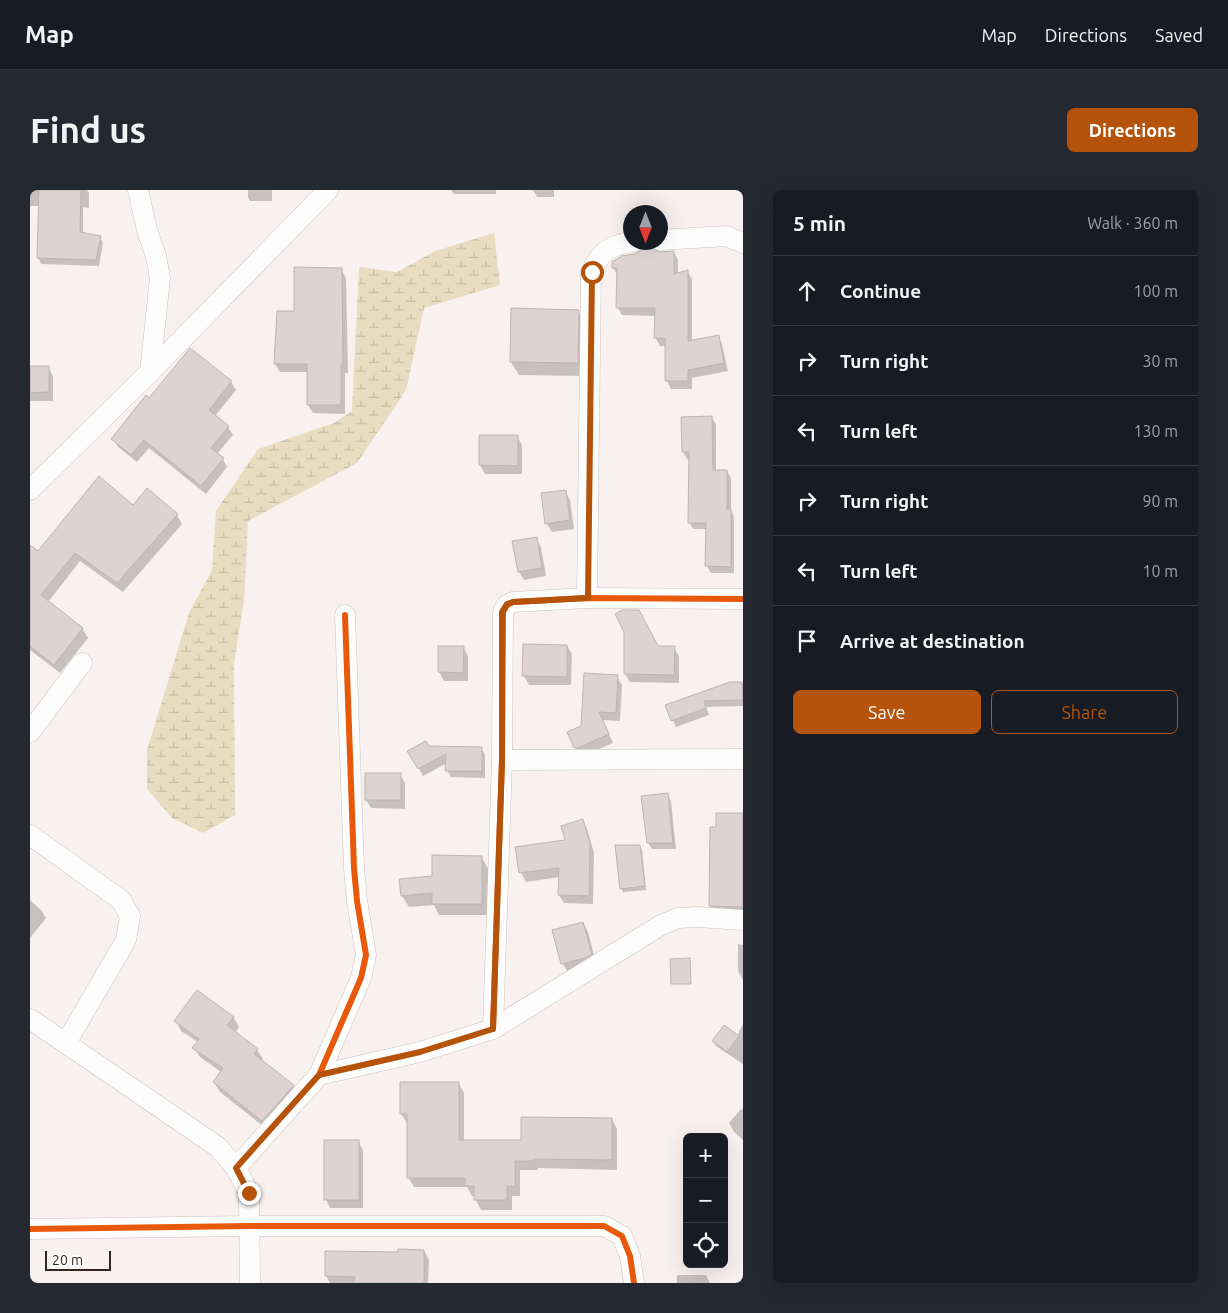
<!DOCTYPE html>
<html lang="en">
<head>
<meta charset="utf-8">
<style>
  :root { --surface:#171b24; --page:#242831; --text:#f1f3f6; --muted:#9ea1a6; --line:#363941; --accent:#b45309 }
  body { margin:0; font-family:Ubuntu,sans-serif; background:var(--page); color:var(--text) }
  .controls { position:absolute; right:15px; bottom:15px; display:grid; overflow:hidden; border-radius:8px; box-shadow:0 5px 20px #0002 }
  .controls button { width:45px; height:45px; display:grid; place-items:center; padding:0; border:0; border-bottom:1px solid var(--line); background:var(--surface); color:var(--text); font:25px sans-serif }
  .compass { position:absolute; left:593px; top:15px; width:45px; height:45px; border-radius:50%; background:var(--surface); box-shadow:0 5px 20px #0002; rotate:180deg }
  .scale { position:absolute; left:15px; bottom:12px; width:66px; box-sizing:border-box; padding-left:5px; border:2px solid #332622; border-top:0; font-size:14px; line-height:18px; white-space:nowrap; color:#332622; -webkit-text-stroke:4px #fff; paint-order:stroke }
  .stop { position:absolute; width:15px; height:15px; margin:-11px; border:4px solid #b45309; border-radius:50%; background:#fff }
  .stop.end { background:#b45309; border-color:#fff; box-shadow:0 1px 5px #0008 }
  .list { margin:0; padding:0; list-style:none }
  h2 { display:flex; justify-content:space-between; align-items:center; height:65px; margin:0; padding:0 20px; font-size:21px }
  h2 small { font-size:16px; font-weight:400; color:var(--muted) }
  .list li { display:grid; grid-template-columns:32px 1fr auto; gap:15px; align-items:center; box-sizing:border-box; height:70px; padding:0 20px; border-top:1px solid var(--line) }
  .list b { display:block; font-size:19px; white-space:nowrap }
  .list em { font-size:16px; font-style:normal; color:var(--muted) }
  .actions { display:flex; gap:10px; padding:15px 20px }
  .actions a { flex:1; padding:11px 0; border:1px solid var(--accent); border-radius:8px; text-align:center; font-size:18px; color:var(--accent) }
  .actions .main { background:var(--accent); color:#fff }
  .icon { flex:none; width:28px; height:28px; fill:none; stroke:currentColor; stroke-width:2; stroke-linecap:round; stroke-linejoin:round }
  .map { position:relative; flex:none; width:713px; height:1093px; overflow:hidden; border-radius:8px }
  header { display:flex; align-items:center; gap:30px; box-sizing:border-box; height:70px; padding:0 25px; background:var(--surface); border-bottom:1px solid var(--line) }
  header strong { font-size:24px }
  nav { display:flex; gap:28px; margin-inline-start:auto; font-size:18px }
  .intro { display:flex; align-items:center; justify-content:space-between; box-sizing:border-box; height:120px; padding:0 30px }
  h1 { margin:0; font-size:35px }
  .button { padding:12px 22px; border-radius:8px; background:var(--accent); color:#fff; font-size:18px; font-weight:700 }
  main { display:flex; gap:30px; padding:0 30px }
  aside { flex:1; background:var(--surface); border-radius:8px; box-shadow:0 5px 20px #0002 }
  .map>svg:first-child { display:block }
</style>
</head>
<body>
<header>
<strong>Map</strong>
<nav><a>Map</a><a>Directions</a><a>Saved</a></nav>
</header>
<div class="intro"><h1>Find us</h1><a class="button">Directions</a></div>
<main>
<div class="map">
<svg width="713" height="1093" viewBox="0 0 713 1093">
  <defs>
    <pattern id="wetland-marsh" width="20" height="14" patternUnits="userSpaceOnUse" patternTransform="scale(1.25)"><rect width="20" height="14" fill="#e8ddc0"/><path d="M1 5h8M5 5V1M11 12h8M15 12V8" fill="none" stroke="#c7bea5"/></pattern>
  </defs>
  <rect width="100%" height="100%" fill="#f9f1ef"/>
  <path fill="url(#wetland-marsh)" d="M464,43L470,95L394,118L376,200L327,273L218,331L214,411L204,473L205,625L173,643L142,628L117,599V560L159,423L182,380L186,321L228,259L304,233L322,221L329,77L367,82L405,61Z"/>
  <g fill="#0003">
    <path d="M0,0H57L59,3V18L53,17V44L70,47L73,53L69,76L11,74L8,68L10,16H0Z"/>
    <path d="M218,0H242V11H220L218,7Z"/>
    <path d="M421,0H466V4H424Z"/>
    <path d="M503,0H524V7H507Z"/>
    <path d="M644,62L648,70V84L657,81L662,89V151L688,146L692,154L698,181L662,188V199H641L637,191V156H630L625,147L626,126L592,125L587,117L588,86L583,78V72L630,63Z"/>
    <path d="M311,79L316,88L318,183H315V224L283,223L278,215L279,182H250L245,174L265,122Z"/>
    <path d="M548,121L555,134V186L489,185L481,172Z"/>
    <path d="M18,177L23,186V211H0V178Z"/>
    <path d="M201,192L206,200L185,226L198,237L203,245L187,264L193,269L197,277L176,304L119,258L107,272L88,257L83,249L119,209Z"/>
    <path d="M682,228L686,234V281H697L701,288V320L704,327V383H681L677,376V339H663L659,332L660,269H657L653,262Z"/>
    <path d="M450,246H487L492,255V284H455L450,275Z"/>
    <path d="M535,301L540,310L544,339L522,342L517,334L512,304Z"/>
    <path d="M104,316L147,325L152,334L93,402L50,371L18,412L52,438L58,448L30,483L0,460V371Z"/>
    <path d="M506,348L511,357L516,386L494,390L489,382L484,352Z"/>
    <path d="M494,455L537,456L542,464L541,495H499L494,486Z"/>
    <path d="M410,457H433L438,466V491H414L409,482Z"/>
    <path d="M628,457L644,458L649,466V493L600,492L595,484Z"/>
    <path d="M587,487L592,495L590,531L573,530L583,553L553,566H550L545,557L552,537Z"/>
    <path d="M712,493L713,495V516L676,517L679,525L646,537L639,521Z"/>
    <path d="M398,557L451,558L455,565V588L421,587L417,580V573L393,586L379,561Z"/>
    <path d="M370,585L375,593V619L341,618L336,610Z"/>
    <path d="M637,604L641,611L646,659H622L618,653Z"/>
    <path d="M713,625V725L686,724L681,716L687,638Z"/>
    <path d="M552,631L557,639L564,663L563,714L534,713L529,705L530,687L496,692L491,683L487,658L537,651Z"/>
    <path d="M610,656L612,660L616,700L593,702L591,698Z"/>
    <path d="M451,667L458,678V725H409L404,715L379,717L372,706L403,687Z"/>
    <path d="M0,710L11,720L16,728L0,748Z"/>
    <path d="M553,733L558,742L566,773L538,783L533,774L524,741Z"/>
    <path d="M708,754L713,755V790L708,781Z"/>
    <path d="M203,827L209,837L205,843L227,860L233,869L231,871L263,896L269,905L238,940L190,902L184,892L191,882L170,867L164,858L168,852L151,841L146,831Z"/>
    <path d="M713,834V874L686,856L683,851L707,846Z"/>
    <path d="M429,894L434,903V951H492L582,929L587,939V980L508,978V980H490V1006H482V1020H451L446,1010V1006H442L437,997H384L378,987V934L371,924Z"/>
    <path d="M711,919L713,920V950L704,942L699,933Z"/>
    <path d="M328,951L333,960V1018H300L296,1009Z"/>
    <path d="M369,1060L395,1062L399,1070L398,1093H300L296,1086L369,1063Z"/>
    <path d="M647,1085H676L680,1093H647Z"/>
  </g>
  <g fill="#ded3d2" stroke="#beb4b4">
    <path d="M9,0H51L50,42L71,46L66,70L7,68Z"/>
    <path d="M612,59H623L630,62L644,61V84L658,80V151L689,145L694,173L658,180V191H635V148H624L625,118H586L587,78H582V72L592,66L605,64Z"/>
    <path d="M264,77L312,78L313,175H311V215H277V174H244L247,121H264Z"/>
    <path d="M481,118L549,120L548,173L480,172Z"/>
    <path d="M160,158L202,191L179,220L199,236L181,258L194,268L171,296L114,250L101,265L81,249L116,205L119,208Z"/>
    <path d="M0,176H19V202L0,203Z"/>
    <path d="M682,226L683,280H697V319H701V377L675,376L676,333H658L659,262H652L651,227Z"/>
    <path d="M449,245H488V276L449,275Z"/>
    <path d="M69,286L103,315L117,298L148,324L87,393L45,363L11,405L53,438L24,475L0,456V355L8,361Z"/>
    <path d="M536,300L540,330L515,334L511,303Z"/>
    <path d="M507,347L512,378L488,382L482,351Z"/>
    <path d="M592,420H609L628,456H645L644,485L594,484V442L585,424Z"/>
    <path d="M493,454L537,455V487L492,486Z"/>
    <path d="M408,456H434L433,483L408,482Z"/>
    <path d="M554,483L588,485L586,523L569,522L579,544L548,558H544L537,542L551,536Z"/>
    <path d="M700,492H712L713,510L674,511L676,518L641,531L635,515Z"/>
    <path d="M396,551L399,556L452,557V581H415L416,564L388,579L377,561Z"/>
    <rect x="335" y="583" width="36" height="27"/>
    <path d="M638,603L643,653H617L611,606Z"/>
    <path d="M686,623H713V717L679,716L680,637H686Z"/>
    <path d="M553,629L560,653L559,706L528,705L529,678L489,683L485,657L535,650L531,636Z"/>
    <path d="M585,655H610L615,696L590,699Z"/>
    <path d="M402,665L452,666V714H402V703L371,706L369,689L402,686Z"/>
    <path d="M553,732L562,764L555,768L531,774L522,740Z"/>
    <path d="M660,768L661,794H641L640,769Z"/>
    <path d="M167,800L204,827L197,835L228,859L224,864L264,895L232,931L183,892L193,878L162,858L169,849L144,831Z"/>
    <path d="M694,835L709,846L697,862L682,851Z"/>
    <path d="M370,892H429V950H491V927L582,928V970L503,969V971H485V996H477V1010H444V996H435V988H377V924H370Z"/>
    <rect x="294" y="950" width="35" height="60"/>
    <path d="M368,1059L394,1060V1093H324L325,1087L295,1086V1061L368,1062Z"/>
  </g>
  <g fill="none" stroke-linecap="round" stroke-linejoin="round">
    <g stroke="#cbc2bf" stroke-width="21">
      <g id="minor">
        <path d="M108,0L117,40L126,66L130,88L120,182"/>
        <path d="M630,50L696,46L713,53"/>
        <path d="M0,300L120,182L298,0"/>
        <path d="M557,408L561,82C571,61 580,55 603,52"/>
        <path d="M0,542L52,473"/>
        <path d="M472,570L713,569"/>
        <path d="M0,645L91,710L100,726L96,750L36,853"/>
        <path d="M0,829L188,957L206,978L219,1003L220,1093"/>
        <path d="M463,839L472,570L473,422L477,415L483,412L557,408L713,409"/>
        <path d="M289,885L331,788L336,765L327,711L324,678L315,425"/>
        <path d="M206,978L289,885L390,862L463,839L631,735L648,728L667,727L713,730"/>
        <path d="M0,1039L219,1036H574L592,1046L600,1066L604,1093"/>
      </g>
    </g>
    <use href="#minor" stroke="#fefdfd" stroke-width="20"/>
    <g stroke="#fff" stroke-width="9">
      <g id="cycleway">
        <path d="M463,839L472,570L473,422L477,415L483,412L557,408L713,409"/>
        <path d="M289,885L331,788L336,765L327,711L324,678L315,425"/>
        <path d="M0,1039L219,1036H574L592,1046L600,1066L604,1093"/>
      </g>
    </g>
    <use href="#cycleway" stroke="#e8590c" stroke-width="6"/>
  </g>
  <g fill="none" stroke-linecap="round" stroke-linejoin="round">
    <path stroke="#b45309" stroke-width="6" d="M219,1003L206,978L289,885L390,862L463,839L472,570V422L477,414L483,412L558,408L562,82"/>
  </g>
</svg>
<div class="controls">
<button>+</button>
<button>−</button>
<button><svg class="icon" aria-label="locate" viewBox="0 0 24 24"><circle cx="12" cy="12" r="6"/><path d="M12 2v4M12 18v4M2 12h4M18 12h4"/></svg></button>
</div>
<svg class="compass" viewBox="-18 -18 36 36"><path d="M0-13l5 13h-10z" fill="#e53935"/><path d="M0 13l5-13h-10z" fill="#9ea1a6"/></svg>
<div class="scale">20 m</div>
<div class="stop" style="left:562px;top:82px"></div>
<div class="stop end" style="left:219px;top:1003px"></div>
</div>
<aside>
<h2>5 min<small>Walk · 360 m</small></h2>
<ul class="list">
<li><svg class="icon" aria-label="ahead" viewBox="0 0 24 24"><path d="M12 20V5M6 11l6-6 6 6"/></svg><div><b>Continue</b></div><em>100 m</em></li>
<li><svg class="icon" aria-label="right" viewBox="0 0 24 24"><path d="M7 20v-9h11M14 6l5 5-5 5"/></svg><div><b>Turn right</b></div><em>30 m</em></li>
<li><svg class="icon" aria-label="left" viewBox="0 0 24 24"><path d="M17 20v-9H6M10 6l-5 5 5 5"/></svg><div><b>Turn left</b></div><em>130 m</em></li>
<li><svg class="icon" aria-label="right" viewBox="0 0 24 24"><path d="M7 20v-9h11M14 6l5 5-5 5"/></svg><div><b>Turn right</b></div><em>90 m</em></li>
<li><svg class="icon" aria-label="left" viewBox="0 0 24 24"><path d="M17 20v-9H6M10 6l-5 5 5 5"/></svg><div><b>Turn left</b></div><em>10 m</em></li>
<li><svg class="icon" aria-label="arrive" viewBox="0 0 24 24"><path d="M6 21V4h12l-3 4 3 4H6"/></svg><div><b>Arrive at destination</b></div></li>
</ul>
<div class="actions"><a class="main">Save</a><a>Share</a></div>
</aside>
</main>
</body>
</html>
